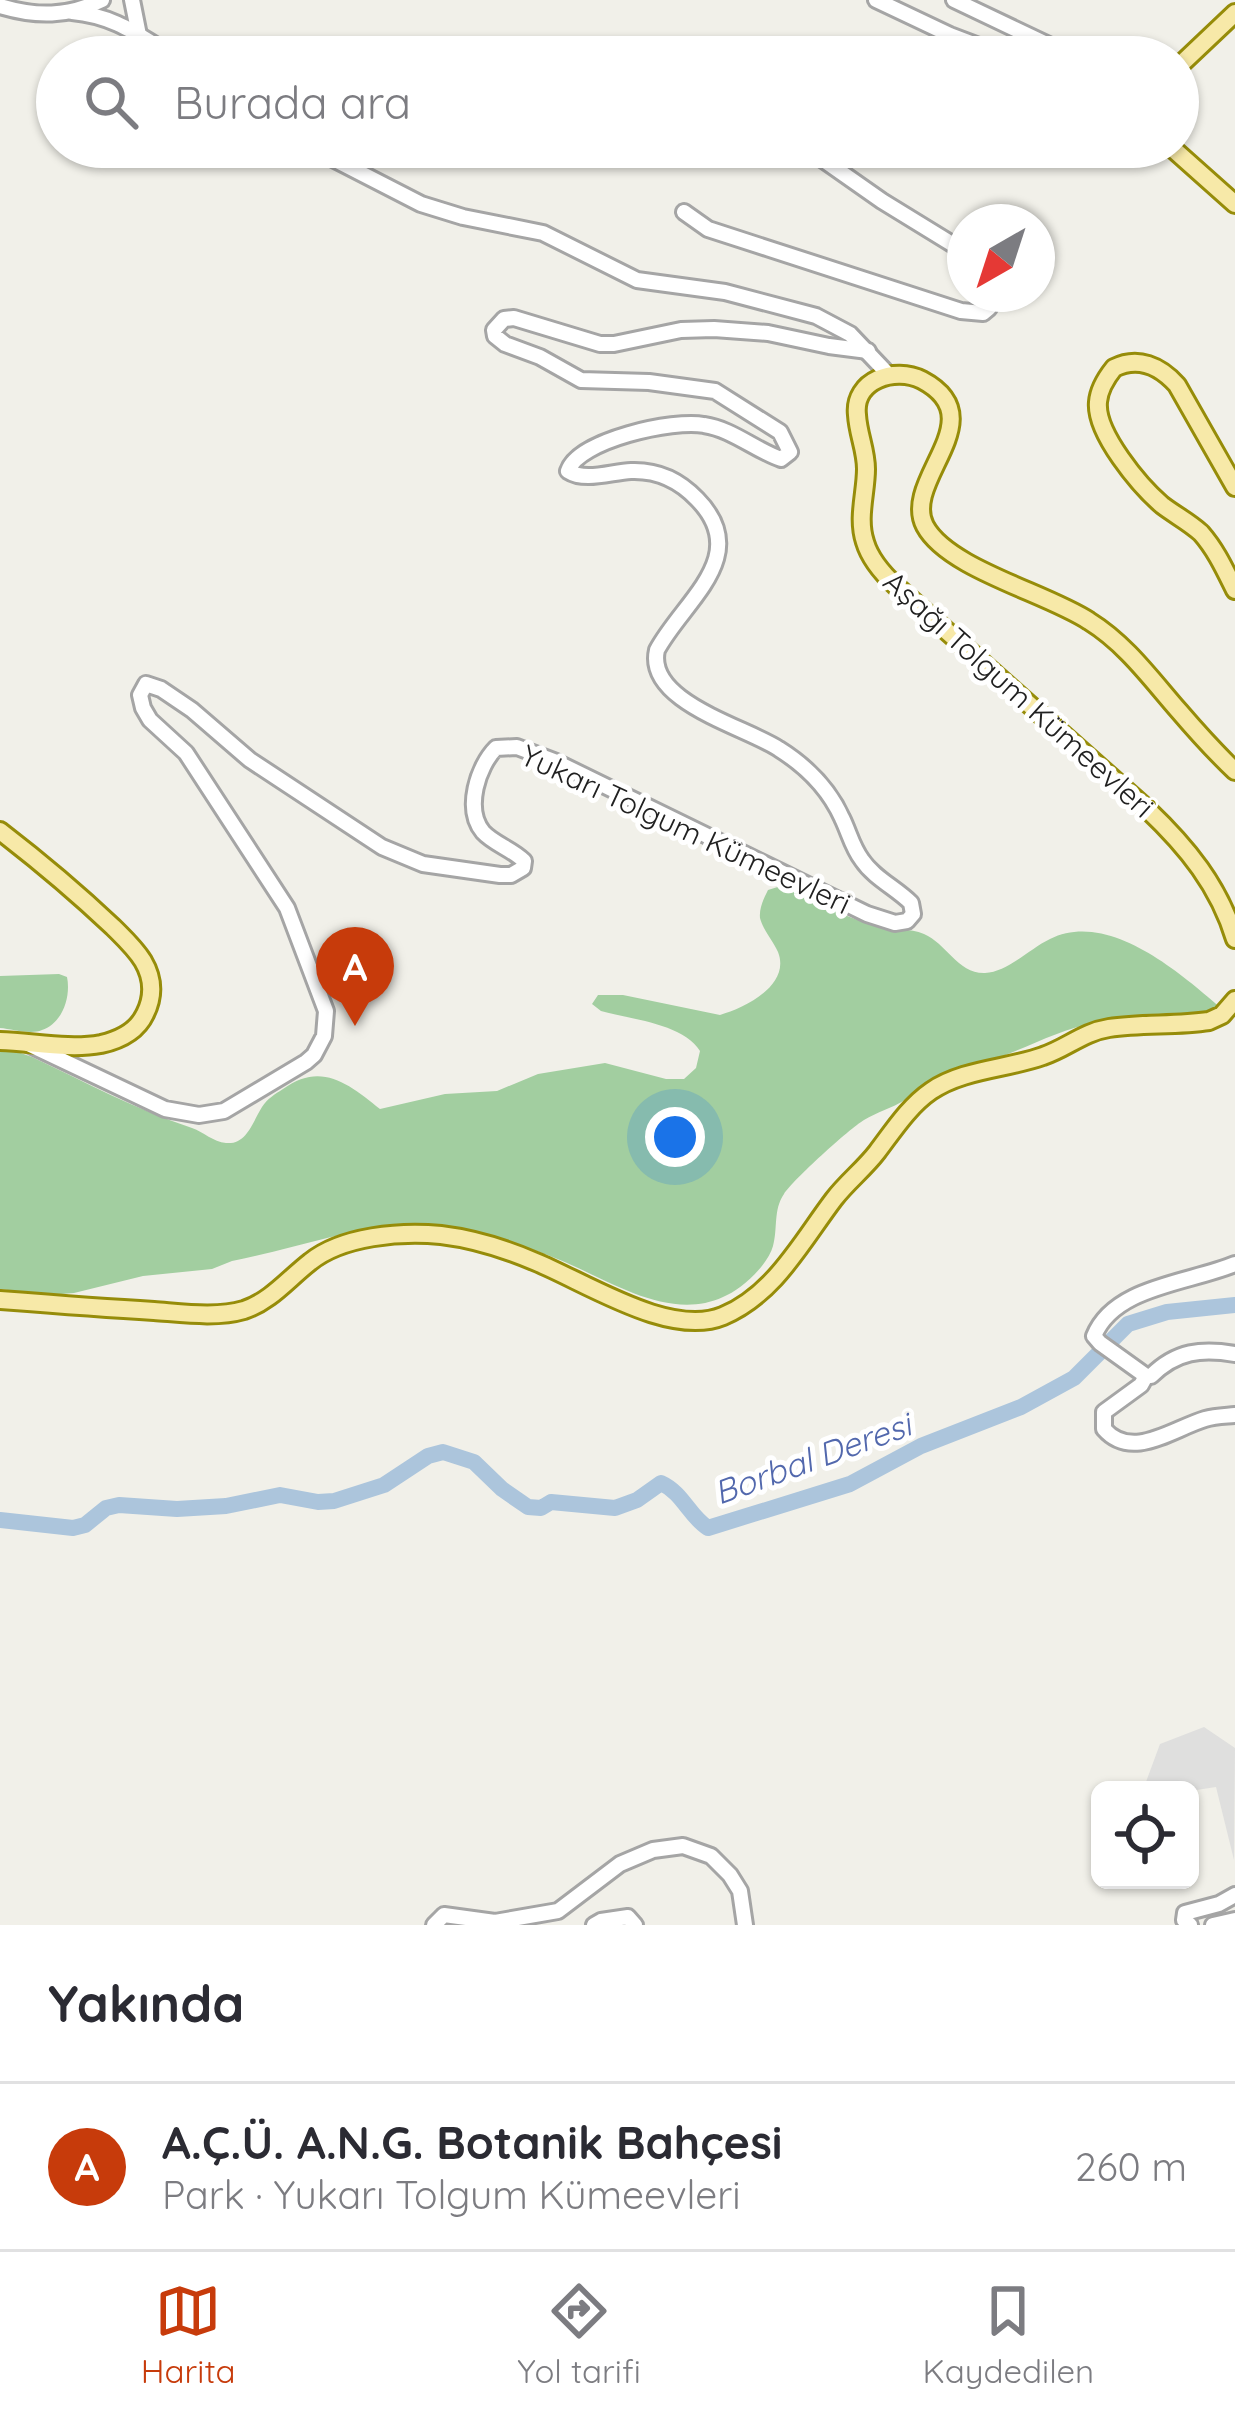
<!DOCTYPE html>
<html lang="tr">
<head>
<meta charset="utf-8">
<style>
  :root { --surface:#fff; --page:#f7f7f7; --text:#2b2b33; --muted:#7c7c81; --line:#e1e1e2; --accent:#c73b0b }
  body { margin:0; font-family:Quicksand,sans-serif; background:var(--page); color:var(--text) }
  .controls { position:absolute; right:36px; bottom:36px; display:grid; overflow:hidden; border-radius:18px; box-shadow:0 3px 9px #0004 }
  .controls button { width:108px; height:108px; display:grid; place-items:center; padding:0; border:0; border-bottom:3px solid var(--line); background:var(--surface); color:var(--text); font:60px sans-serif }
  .compass { position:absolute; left:947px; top:204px; width:108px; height:108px; border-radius:50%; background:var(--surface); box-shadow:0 3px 9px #0004; rotate:219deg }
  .you { position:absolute; left:675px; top:1137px; width:42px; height:42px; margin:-30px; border:9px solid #fff; border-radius:50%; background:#1a73e8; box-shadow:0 0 0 18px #1a73e833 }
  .badge { display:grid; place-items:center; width:78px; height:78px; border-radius:50%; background:var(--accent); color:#fff; font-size:39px; font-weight:700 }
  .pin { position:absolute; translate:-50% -99px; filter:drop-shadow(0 3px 6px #0008) }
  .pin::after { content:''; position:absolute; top:63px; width:42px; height:36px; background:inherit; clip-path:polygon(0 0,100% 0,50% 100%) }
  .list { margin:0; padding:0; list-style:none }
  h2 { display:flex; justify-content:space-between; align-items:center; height:156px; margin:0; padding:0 48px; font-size:51px }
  h2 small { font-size:39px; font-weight:400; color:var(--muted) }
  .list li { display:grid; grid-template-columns:78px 1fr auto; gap:36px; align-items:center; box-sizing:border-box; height:168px; padding:0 48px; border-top:3px solid var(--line) }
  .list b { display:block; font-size:45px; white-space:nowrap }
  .list p { margin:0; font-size:39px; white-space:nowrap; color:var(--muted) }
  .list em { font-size:39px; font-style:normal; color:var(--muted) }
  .icon { flex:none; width:66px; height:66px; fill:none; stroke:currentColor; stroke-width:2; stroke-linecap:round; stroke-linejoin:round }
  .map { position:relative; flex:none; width:1235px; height:1925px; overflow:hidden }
  .search { position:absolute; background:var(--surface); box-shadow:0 3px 9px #0004; left:36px; right:36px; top:36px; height:132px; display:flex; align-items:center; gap:30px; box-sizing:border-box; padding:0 42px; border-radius:66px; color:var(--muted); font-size:45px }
  .sheet { height:324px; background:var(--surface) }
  nav { display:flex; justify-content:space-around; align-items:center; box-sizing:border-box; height:168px; border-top:3px solid var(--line); background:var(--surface); font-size:33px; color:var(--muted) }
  nav a { display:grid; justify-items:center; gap:6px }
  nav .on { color:var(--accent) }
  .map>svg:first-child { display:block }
</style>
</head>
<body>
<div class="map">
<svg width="1235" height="1925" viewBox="0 0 1235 1925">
  <rect width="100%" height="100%" fill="#f1f0e9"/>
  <path fill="#dfdfde" d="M1204,1727L1235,1748L1234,1860L1216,1787L1190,1791L1143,1790L1160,1744Z"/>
  <g fill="#a2cea0">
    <path d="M784,885C814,901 845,918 878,926C893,930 910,928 924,934C946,943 958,974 985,973C1008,972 1029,949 1050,939C1108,910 1179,972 1221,1008L1206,1014C1170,1017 1133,1018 1097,1023C1063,1028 1035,1044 1003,1056C980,1064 955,1067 934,1078C923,1084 915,1094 905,1100C892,1108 877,1112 864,1120C849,1129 793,1180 784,1194C773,1210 778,1228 773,1246C768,1265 741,1290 723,1297C669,1322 609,1280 560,1260C514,1241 459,1223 410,1225C352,1227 289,1250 232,1261L212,1269L143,1276L74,1293L49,1295L0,1289V1051L18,1052L32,1057C85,1082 137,1110 192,1128C204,1132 213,1142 226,1143C247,1145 253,1121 262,1107C267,1099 275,1094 283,1089C321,1061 349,1084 380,1109L445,1094L497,1091L538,1074L605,1063L666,1079H684L696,1068L700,1051C684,1024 630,1019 601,1011L592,1004L598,995H623L720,1015C745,1008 791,985 778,952C773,941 763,930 760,918C759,908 764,898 768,890Z"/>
    <path d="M59,974L67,977C71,996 63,1023 42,1030C31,1035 12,1029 0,1028V976Z"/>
  </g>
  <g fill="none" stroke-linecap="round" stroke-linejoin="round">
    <path stroke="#acc5dc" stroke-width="16" d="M0,1520L73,1528L85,1525L106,1508L119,1505L177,1509L226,1506L280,1495L318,1502L334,1501L384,1485L428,1456L443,1452L474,1462L502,1489L528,1507L541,1508L551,1502L615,1508L637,1500L661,1483C683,1493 689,1516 708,1528L850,1484L921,1446L1021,1407L1074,1378L1128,1324L1167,1312L1235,1305"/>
    <g stroke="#a5a5a5" stroke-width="20">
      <g id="minor">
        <path d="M132,0L139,35L152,57"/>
        <path d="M876,0L950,35L1008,57"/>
        <path d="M954,0L1074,57"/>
        <path d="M0,6C36,17 68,17 102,0"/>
        <path d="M72,12C116,16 139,36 175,57"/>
        <path d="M310,147L421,204L463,217L543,233L637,280L725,292L816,316L850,334L888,374"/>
        <path d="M805,147L882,201L965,252"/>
        <path d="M684,212L708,229L961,311L983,313L989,308L992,294"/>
        <path d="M28,1044L165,1109L199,1115L224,1111L306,1062L314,1055L324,1036L326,1011L287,908L186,753L150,720L143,708L140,695L146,684L161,689L192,710L250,760L382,847L423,864L500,875H511L523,868L524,861C512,849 494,844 483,832C464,809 478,766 496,748L517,747L554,761L867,914L895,923L907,921L913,914L911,903C896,888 874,878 862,860C852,847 849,832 842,818C829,789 806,766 779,749C746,727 645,702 657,650C684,600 753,556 697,499C679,480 657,470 631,471C611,472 585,482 568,471C578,440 674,419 704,425C732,429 755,450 781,459L790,452L780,432L715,391L649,382L581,380L540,357L505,344L495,336L494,330L504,319L514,318L600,344H614L681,330L714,329L768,333L829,346L868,351"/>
        <path d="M1235,1264C1190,1283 1114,1286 1094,1336L1100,1343L1146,1376H1151C1176,1351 1202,1348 1235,1354"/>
        <path d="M1146,1376L1141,1385L1104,1412V1429C1132,1461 1172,1429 1205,1419C1215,1416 1225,1416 1235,1415"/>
        <path d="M434,1925L444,1915L495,1922L558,1911L620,1864L653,1850L683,1846L711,1856L730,1875L740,1891L745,1925"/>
        <path d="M594,1925L601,1921L628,1917L635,1925"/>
        <path d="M1190,1925L1184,1920L1185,1913L1219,1904L1235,1895"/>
        <path d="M1213,1925L1235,1920"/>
      </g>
    </g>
    <g stroke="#968c09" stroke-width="22">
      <g id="major">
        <path d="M1178,67L1235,13"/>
        <path d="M1171,147L1235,204"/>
        <path d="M1235,487L1177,385C1160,366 1138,356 1114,368C1106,378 1099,389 1098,402C1095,433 1140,486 1162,505C1175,515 1189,522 1201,533C1216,550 1225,570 1235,590"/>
        <path d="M1235,771C1215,752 1197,732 1179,711C1151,679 1126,644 1089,621C1047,593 948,569 925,526C901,480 996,419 922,380C895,366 853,380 857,415C858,434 866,450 866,469C866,493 857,518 865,542C870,559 883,574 896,586L1147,809C1187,847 1219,886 1235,939"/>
        <path d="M0,831C39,861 77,893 113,927C123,937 135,948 143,961C153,978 154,996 145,1014C137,1031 119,1040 101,1044C69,1050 33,1042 0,1041"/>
        <path d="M0,1300C51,1304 103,1308 154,1311C182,1313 217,1318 244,1310C271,1301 288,1279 310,1262C342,1236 401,1231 441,1235C474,1239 506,1249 536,1262C587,1283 670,1338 723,1316C775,1294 802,1241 834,1199C847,1182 864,1169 877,1152C893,1131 909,1106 931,1091C963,1069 1007,1069 1043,1056C1067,1048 1083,1032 1109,1028C1142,1023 1176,1026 1209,1021L1222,1015L1235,1000"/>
      </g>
    </g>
    <use href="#minor" stroke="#fff" stroke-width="14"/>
    <use href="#major" stroke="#f7e9a8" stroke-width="16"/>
  </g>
  <g text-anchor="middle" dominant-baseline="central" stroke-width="10" stroke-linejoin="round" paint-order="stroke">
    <g font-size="30" fill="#212121" stroke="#fff">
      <text transform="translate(1019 694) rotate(42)">Aşağı Tolgum Kümeevleri</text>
      <text transform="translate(686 829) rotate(25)">Yukarı Tolgum Kümeevleri</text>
    </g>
    <g font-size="33" font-style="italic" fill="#5268ad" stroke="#fff">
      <text transform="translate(812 1458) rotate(-20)">Borbal Deresi</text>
    </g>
  </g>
</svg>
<div class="controls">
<button><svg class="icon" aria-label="locate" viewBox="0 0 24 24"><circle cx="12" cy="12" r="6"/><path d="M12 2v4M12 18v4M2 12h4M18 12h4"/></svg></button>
</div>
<svg class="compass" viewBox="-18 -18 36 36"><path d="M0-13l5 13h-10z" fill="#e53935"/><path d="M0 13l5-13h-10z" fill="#7c7c81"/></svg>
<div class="you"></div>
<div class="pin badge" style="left:355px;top:1026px">A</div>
<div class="search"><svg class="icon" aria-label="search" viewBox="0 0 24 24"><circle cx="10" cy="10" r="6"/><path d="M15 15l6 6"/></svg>Burada ara</div>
</div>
<section class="sheet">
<h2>Yakında<small></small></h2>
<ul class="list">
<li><span class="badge">A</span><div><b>A.Ç.Ü. A.N.G. Botanik Bahçesi</b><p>Park · Yukarı Tolgum Kümeevleri</p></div><em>260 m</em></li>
</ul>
</section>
<nav>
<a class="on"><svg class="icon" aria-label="map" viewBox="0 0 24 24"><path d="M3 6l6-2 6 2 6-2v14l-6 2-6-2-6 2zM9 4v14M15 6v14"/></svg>Harita</a>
<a><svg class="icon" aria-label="directions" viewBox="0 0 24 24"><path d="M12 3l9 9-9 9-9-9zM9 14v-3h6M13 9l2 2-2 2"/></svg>Yol tarifi</a>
<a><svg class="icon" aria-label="saved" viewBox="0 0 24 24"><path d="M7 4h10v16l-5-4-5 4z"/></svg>Kaydedilen</a>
</nav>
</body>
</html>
